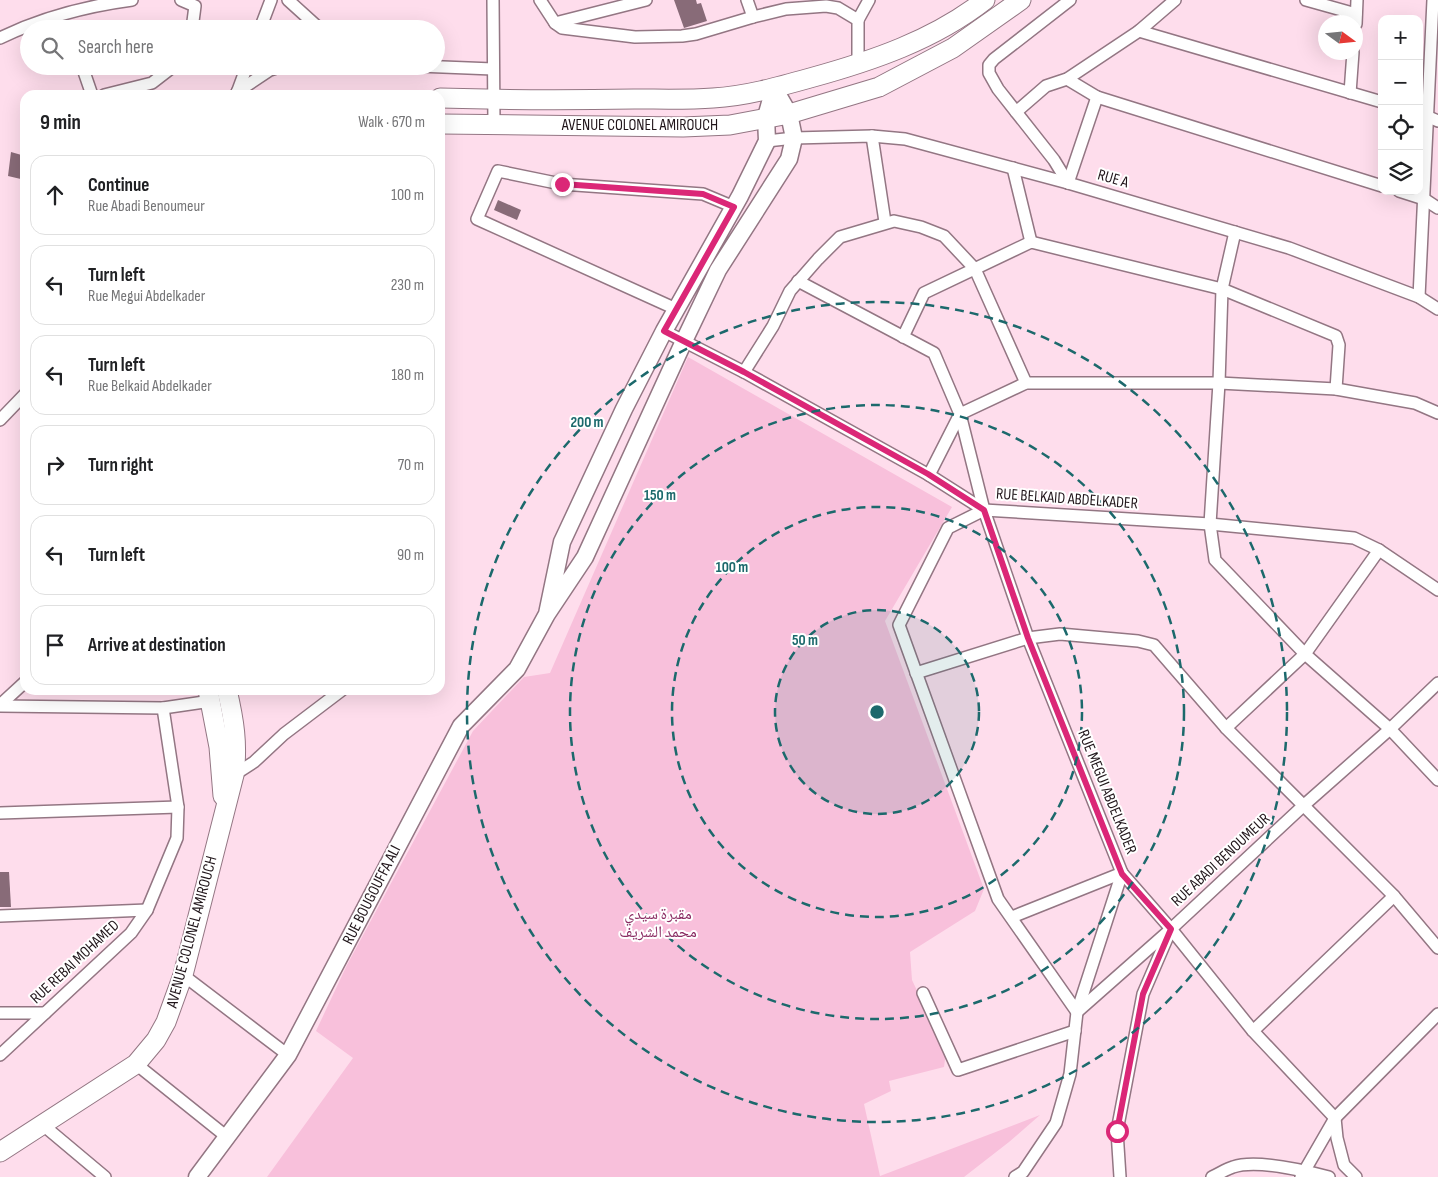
<!DOCTYPE html>
<html lang="en">
<head>
<meta charset="utf-8">
<style>
  :root { --surface:#fff; --page:#f6f6f6; --text:#202124; --muted:#757577; --line:#e0e0e0 }
  body { margin:0; font-family:"Sofia Sans Condensed","Noto Naskh Arabic",sans-serif; background:var(--page); color:var(--text) }
  .controls { position:absolute; right:15px; top:15px; display:grid; overflow:hidden; border-radius:10px; box-shadow:0 5px 20px #0002 }
  .controls button { width:45px; height:45px; display:grid; place-items:center; padding:0; border:0; border-bottom:1px solid var(--line); background:var(--surface); color:var(--text); font:25px sans-serif }
  .compass { position:absolute; left:1318px; top:15px; width:45px; height:45px; border-radius:50%; background:var(--surface); box-shadow:0 5px 20px #0002; rotate:105deg }
  .stop { position:absolute; width:15px; height:15px; margin:-11px; border:4px solid #db2777; border-radius:50%; background:#fff }
  .stop.end { background:#db2777; border-color:#fff; box-shadow:0 1px 5px #0008 }
  .list { margin:0; padding:0; list-style:none }
  h2 { display:flex; justify-content:space-between; align-items:center; height:65px; margin:0; padding:0 20px; font-size:21px }
  h2 small { font-size:16px; font-weight:400; color:var(--muted) }
  .list li { display:grid; grid-template-columns:32px 1fr auto; gap:15px; align-items:center; box-sizing:border-box; height:80px; margin:0 10px 10px; padding:0 10px; border:1px solid var(--line); border-radius:15px }
  .list b { display:block; font-size:19px; white-space:nowrap }
  .list p { margin:0; font-size:16px; white-space:nowrap; color:var(--muted) }
  .list em { font-size:16px; font-style:normal; color:var(--muted) }
  .icon { flex:none; width:28px; height:28px; fill:none; stroke:currentColor; stroke-width:2; stroke-linecap:round; stroke-linejoin:round }
  .map { position:relative; flex:none; width:1438px; height:1177px; overflow:hidden }
  .search { position:absolute; background:var(--surface); box-shadow:0 5px 20px #0002; left:20px; top:20px; width:425px; height:55px; display:flex; align-items:center; gap:12px; box-sizing:border-box; padding:0 18px; border-radius:28px; color:var(--muted); font-size:19px }
  .panel { position:absolute; background:var(--surface); box-shadow:0 5px 20px #0002; left:20px; top:90px; width:425px; height:605px; border-radius:15px }
  .map>svg:first-child { display:block }
</style>
</head>
<body>
<div class="map">
<svg width="1438" height="1177" viewBox="0 0 1438 1177">
  <rect width="100%" height="100%" fill="#feddec"/>
  <path fill="#f8c0db" d="M688,357L952,507L885,621L984,889L975,911L910,952L912,980L946,1052L944,1067L889,1081L891,1091L864,1104L880,1176L1040,1115L1009,1142L964,1177H267L353,1058L316,1031L347,965L473,731L524,677L550,673Z"/>
  <g fill="#886b78">
    <path d="M674,0H696L697,4L701,3L707,21L684,28Z"/>
    <path d="M11,152L25,156V180L8,176Z"/>
    <path d="M498,200L521,210L517,220L494,210Z"/>
    <path d="M0,872H9L11,907H0Z"/>
  </g>
  <g fill="none" stroke-linecap="round" stroke-linejoin="round">
    <g stroke="#937683" stroke-width="14">
      <g id="street">
        <path d="M181,0L195,6L192,29"/>
        <path d="M288,0L320,29"/>
        <path d="M493,0L494,124"/>
        <path d="M540,0L555,23L562,28L635,37L682,36L696,34L753,17L786,9L826,6L838,8L858,20V64"/>
        <path d="M747,0L753,17"/>
        <path d="M1306,0L1356,14"/>
        <path d="M858,20L869,0"/>
        <path d="M555,23L646,0"/>
        <path d="M1356,24L1357,0"/>
        <path d="M260,29L271,0"/>
        <path d="M1139,31L1382,102"/>
        <path d="M0,38C41,18 87,6 132,0"/>
        <path d="M82,66L92,95"/>
        <path d="M418,66L493,69"/>
        <path d="M1067,79L1097,97L1382,186"/>
        <path d="M237,92L270,70L282,66"/>
        <path d="M237,93L247,66"/>
        <path d="M1350,93L1353,52"/>
        <path d="M104,95L152,83L174,66"/>
        <path d="M1016,112L1046,86L1067,79L1139,31L1175,0"/>
        <path d="M1419,113L1438,121"/>
        <path d="M872,136L885,222"/>
        <path d="M767,141L794,138L872,136L905,139L1068,183L1289,248L1419,297L1438,309"/>
        <path d="M1013,168L1031,242"/>
        <path d="M1068,183L1054,160L998,89L989,73V65L994,59L1070,0"/>
        <path d="M1068,183L1097,97"/>
        <path d="M1399,191L1424,199L1438,208"/>
        <path d="M1235,232L1222,289L1219,383L1210,524L1215,560L1305,654L1390,729L1438,780"/>
        <path d="M798,281L934,353L960,414L984,510L1028,638L1122,873L1171,929L1253,1031L1335,1118L1337,1138L1344,1165L1356,1177"/>
        <path d="M1419,297L1433,0"/>
        <path d="M676,309L477,219L498,171L561,184L703,194L734,207"/>
        <path d="M664,331L744,372L929,475L984,510L1210,524L1354,538L1379,550L1438,590"/>
        <path d="M903,337L924,293L1031,242L1222,289L1336,336L1339,345L1336,389"/>
        <path d="M744,372L773,326L790,291L818,259L840,237L894,221L921,227L944,236L975,269L1026,383"/>
        <path d="M0,420L25,394"/>
        <path d="M929,475L960,414L1026,383H1219L1336,389L1415,403L1438,413"/>
        <path d="M984,510L948,528L899,625L998,899L1077,1012L1171,929"/>
        <path d="M916,673L1028,638L1060,634L1138,641L1154,645L1226,728L1394,896L1438,948"/>
        <path d="M0,705L25,682"/>
        <path d="M0,706L163,708L211,701"/>
        <path d="M1226,728L1305,654L1379,550"/>
        <path d="M234,775L254,762L284,734L342,690"/>
        <path d="M0,813L178,807"/>
        <path d="M0,916L147,910"/>
        <path d="M1012,917L1122,873"/>
        <path d="M183,975L288,1055"/>
        <path d="M923,993L958,1070L1075,1031"/>
        <path d="M0,1013H45"/>
        <path d="M1253,1031L1394,896"/>
        <path d="M0,1055L131,933L147,910L177,838L178,807L163,708"/>
        <path d="M136,1064L227,1137"/>
        <path d="M43,1125L105,1177"/>
        <path d="M1015,1177L1023,1172L1056,1123L1070,1074L1077,1012L1122,873"/>
        <path d="M1120,1177L1117,1131L1143,994L1171,929L1303,806L1390,729L1438,683"/>
        <path d="M1212,1177C1219,1174 1226,1169 1233,1167C1256,1159 1306,1171 1329,1177"/>
        <path d="M1301,1177L1335,1118L1438,1014"/>
      </g>
    </g>
    <g stroke="#937683" stroke-width="19">
      <path id="secondary" d="M197,1177L288,1055L461,726L517,669L547,614L585,557L684,341L718,270L789,159L794,138L789,114L774,88L766,117L767,141L740,196L664,331L624,409L562,542L547,614"/>
    </g>
    <g stroke="#937683" stroke-width="21">
      <g id="primary">
        <path d="M440,98C505,100 569,100 634,99C660,99 687,100 713,98C746,96 778,87 810,78C872,61 934,40 985,0"/>
        <path d="M440,124L683,127L730,125L789,114L879,87L953,48L1021,0"/>
        <path d="M208,690L219,747L223,796"/>
        <path d="M0,1152L136,1064L156,1040L166,1022L183,975L234,775C238,744 234,720 227,690"/>
      </g>
    </g>
    <use href="#street" stroke="#fff" stroke-width="11"/>
    <use href="#secondary" stroke="#fff" stroke-width="16"/>
    <use href="#primary" stroke="#fff" stroke-width="19"/>
  </g>
  <g fill="none" stroke-linecap="round" stroke-linejoin="round">
    <path stroke="#db2777" stroke-width="6" d="M562,184L703,194L734,207L664,331L744,372L928,474L984,510L1028,638L1122,874L1171,929L1143,994L1117,1131"/>
  </g>
  <circle cx="877" cy="712" r="102" fill="#1c696c" fill-opacity=".12"/>
  <g fill="none" stroke="#1c696c" stroke-width="2.5" stroke-dasharray="9 6">
    <circle cx="877" cy="712" r="102"/>
    <circle cx="877" cy="712" r="205"/>
    <circle cx="877" cy="712" r="307"/>
    <circle cx="877" cy="712" r="410"/>
  </g>
  <g text-anchor="middle" dominant-baseline="central" stroke-width="4" stroke-linejoin="round" paint-order="stroke">
    <g font-size="16" fill="#20151a" stroke="#fff">
      <text x="640" y="125">AVENUE COLONEL AMIROUCH</text>
      <text transform="translate(1113 179) rotate(16)">RUE A</text>
      <text transform="translate(1067 499) rotate(4)">RUE BELKAID ABDELKADER</text>
      <text transform="translate(1107 792) rotate(68)">RUE MEGUI ABDELKADER</text>
      <text transform="translate(1221 860) rotate(-43)">RUE ABADI BENOUMEUR</text>
      <text transform="translate(372 895) rotate(-63)">RUE BOUGOUFFA ALI</text>
      <text transform="translate(192 932) rotate(-75)">AVENUE COLONEL AMIROUCH</text>
      <text transform="translate(75 962) rotate(-43)">RUE REBAI MOHAMED</text>
    </g>
    <g font-size="16" fill="#8a2b62" stroke="#fff">
      <text x="658" y="914">مقبرة سيدي<tspan x="658" dy="18">محمد الشريف</tspan></text>
    </g>
  </g>
  <circle cx="877" cy="712" r="8" fill="#1c696c" stroke="#fff" stroke-width="2.5"/>
  <g font-size="15" text-anchor="middle" font-weight="bold" fill="#1c696c" stroke="#fff" stroke-width="4" stroke-linejoin="round" paint-order="stroke">
    <text x="587" y="427">200 m</text>
    <text x="660" y="500">150 m</text>
    <text x="732" y="572">100 m</text>
    <text x="805" y="645">50 m</text>
  </g>
</svg>
<div class="controls">
<button>+</button>
<button>−</button>
<button><svg class="icon" aria-label="locate" viewBox="0 0 24 24"><circle cx="12" cy="12" r="6"/><path d="M12 2v4M12 18v4M2 12h4M18 12h4"/></svg></button>
<button><svg class="icon" aria-label="layers" viewBox="0 0 24 24"><path d="M12 4l9 5-9 5-9-5zM3 14l9 5 9-5"/></svg></button>
</div>
<svg class="compass" viewBox="-18 -18 36 36"><path d="M0-13l5 13h-10z" fill="#e53935"/><path d="M0 13l5-13h-10z" fill="#757577"/></svg>
<div class="stop" style="left:1117px;top:1131px"></div>
<div class="stop end" style="left:562px;top:184px"></div>
<div class="search"><svg class="icon" aria-label="search" viewBox="0 0 24 24"><circle cx="10" cy="10" r="6"/><path d="M15 15l6 6"/></svg>Search here</div>
<section class="panel">
<h2>9 min<small>Walk · 670 m</small></h2>
<ul class="list">
<li><svg class="icon" aria-label="ahead" viewBox="0 0 24 24"><path d="M12 20V5M6 11l6-6 6 6"/></svg><div><b>Continue</b><p>Rue Abadi Benoumeur</p></div><em>100 m</em></li>
<li><svg class="icon" aria-label="left" viewBox="0 0 24 24"><path d="M17 20v-9H6M10 6l-5 5 5 5"/></svg><div><b>Turn left</b><p>Rue Megui Abdelkader</p></div><em>230 m</em></li>
<li><svg class="icon" aria-label="left" viewBox="0 0 24 24"><path d="M17 20v-9H6M10 6l-5 5 5 5"/></svg><div><b>Turn left</b><p>Rue Belkaid Abdelkader</p></div><em>180 m</em></li>
<li><svg class="icon" aria-label="right" viewBox="0 0 24 24"><path d="M7 20v-9h11M14 6l5 5-5 5"/></svg><div><b>Turn right</b></div><em>70 m</em></li>
<li><svg class="icon" aria-label="left" viewBox="0 0 24 24"><path d="M17 20v-9H6M10 6l-5 5 5 5"/></svg><div><b>Turn left</b></div><em>90 m</em></li>
<li><svg class="icon" aria-label="arrive" viewBox="0 0 24 24"><path d="M6 21V4h12l-3 4 3 4H6"/></svg><div><b>Arrive at destination</b></div></li>
</ul>
</section>
</div>
</body>
</html>
